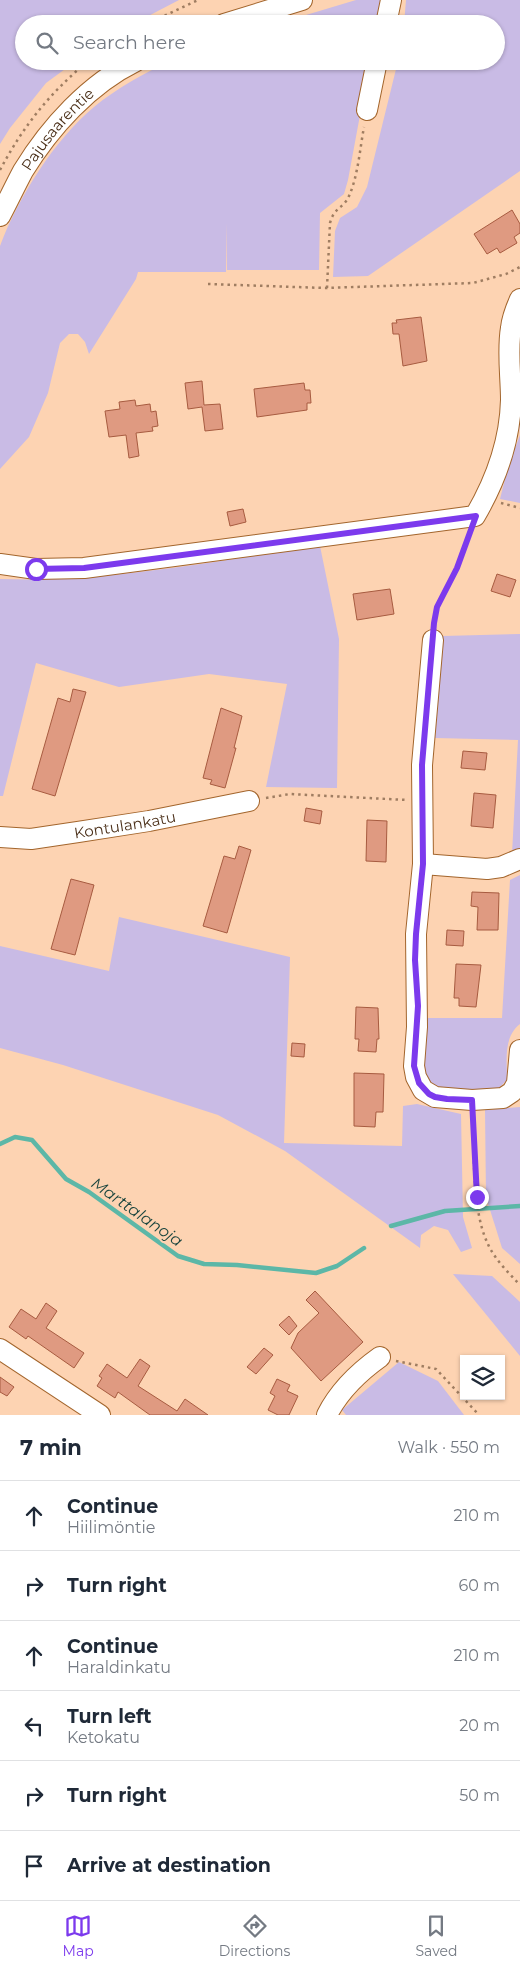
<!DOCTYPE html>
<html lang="en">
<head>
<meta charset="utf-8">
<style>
  :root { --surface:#fff; --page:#f2f2f3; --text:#1f2937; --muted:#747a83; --line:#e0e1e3; --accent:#7c3aed }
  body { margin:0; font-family:Montserrat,sans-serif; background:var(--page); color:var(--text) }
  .controls { position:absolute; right:15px; bottom:15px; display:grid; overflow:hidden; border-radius:0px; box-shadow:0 1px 4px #0004 }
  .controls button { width:45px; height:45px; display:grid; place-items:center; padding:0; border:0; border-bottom:1px solid var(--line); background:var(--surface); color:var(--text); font:25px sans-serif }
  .stop { position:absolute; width:15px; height:15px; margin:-11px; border:4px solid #7c3aed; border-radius:50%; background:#fff }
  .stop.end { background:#7c3aed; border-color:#fff; box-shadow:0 1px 5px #0008 }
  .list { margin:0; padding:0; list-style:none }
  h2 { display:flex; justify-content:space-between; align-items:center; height:65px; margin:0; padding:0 20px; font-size:21px }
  h2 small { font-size:16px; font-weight:400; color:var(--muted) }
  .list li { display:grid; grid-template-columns:32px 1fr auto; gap:15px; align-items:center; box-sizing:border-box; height:70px; padding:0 20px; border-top:1px solid var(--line) }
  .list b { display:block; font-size:19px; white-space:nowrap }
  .list p { margin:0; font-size:16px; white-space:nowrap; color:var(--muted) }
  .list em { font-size:16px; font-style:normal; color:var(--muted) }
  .icon { flex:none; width:28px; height:28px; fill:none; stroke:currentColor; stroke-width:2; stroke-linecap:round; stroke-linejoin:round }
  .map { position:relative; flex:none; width:520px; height:1415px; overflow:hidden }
  .search { position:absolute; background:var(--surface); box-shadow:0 1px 4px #0004; left:15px; right:15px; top:15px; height:55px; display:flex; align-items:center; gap:12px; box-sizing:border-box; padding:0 18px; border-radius:28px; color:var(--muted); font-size:19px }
  .sheet { height:485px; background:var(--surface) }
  nav { display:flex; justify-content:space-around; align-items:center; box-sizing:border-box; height:70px; border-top:1px solid var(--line); background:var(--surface); font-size:14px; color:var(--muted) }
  nav a { display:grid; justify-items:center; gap:2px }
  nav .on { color:var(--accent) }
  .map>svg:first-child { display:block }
</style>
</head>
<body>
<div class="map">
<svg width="520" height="1415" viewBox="0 0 520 1415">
  <rect width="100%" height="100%" fill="#fdd3b2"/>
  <g fill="#c9bbe5">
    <path d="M0,0H179L133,24H24V61H76L46,83L10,128L0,144Z"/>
    <path d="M356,0H383L377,24H276Z"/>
    <path d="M406,0H520V171L368,276L333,277L335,231L340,218L357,207L367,187L398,61H496V24H404Z"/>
    <path d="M170,61H370L348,180L344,194L320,213L319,270H227V223L226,272H138L136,279L89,354L85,342L78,334H69L60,343L48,393L29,437L0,469V246C18,198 54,140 94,107C117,88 143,74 170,61Z"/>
    <path d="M520,321V503L500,499L508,467L520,435L517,375Z"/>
    <path d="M320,546L339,639L337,788L266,787L287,684L209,674L119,687L36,663L3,796H0V579C107,583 214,561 320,546Z"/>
    <path d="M520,634V849L512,854L518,740L435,738L443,636Z"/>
    <path d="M520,875V1024C503,1037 507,1061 507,1080L499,1088L439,1091L424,1079L421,1060L424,1018H502L510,880Z"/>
    <path d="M119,917L290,957L284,1143L402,1146L403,1106L417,1104L461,1114L463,1217L472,1248L461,1252L448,1230L434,1226L421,1235L420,1248L285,1151L218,1115L63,1065L0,1048V946L109,971Z"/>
    <path d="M520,1107V1264L502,1248L486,1197L485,1110Z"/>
    <path d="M453,1274L492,1276L520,1302V1356Z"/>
    <path d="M399,1362L438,1381L464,1415H346L342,1410Z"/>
  </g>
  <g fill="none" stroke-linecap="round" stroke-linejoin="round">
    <g stroke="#5cb7a7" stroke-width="4.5">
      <path d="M0,1144L15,1137L32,1140L66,1179L89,1192L178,1256L204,1264L237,1265L316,1273L337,1266L364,1248"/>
      <path d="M391,1226L445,1211L520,1206"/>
    </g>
  </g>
  <g fill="#df9a81" stroke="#a75b40">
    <path d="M512,210L520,224V233L514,237L517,243L500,253L497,248L487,254L474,234Z"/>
    <path d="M421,317L427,361L403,366L399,334H393L392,323H397L396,320Z"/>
    <path d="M202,381L204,405L220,404L223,429L205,431L202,407L188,409L185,383Z"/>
    <path d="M304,383L305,390H310L311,403H307V410L257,417L254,389Z"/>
    <path d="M135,400L136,406L150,404L151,412L156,411L158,426L152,427L153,431L136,433L139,456L129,458L126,435L109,437L105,411L120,409L119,402Z"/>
    <path d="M243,509L246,522L230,526L227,512Z"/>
    <path d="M497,574L516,580L510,597L491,591Z"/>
    <path d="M390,589L394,614L357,620L353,594Z"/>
    <path d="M73,689L86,692L55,796L32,789L58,698L70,702Z"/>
    <path d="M221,708L242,716L234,748H236L225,788L210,784L212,780L203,778Z"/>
    <path d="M463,751L487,753L485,770L461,768Z"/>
    <path d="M474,793L496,795L493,828L471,826Z"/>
    <path d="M306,808L322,811L320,824L304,821Z"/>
    <path d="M367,820L387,821L386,862L366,861Z"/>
    <path d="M239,846L251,850L227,933L203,926L224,856L235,859Z"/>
    <path d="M71,879L94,885L75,955L51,949Z"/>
    <path d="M472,892L499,893L498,930H477L478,907L471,906Z"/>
    <path d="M447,930L464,931L463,946L446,945Z"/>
    <path d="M456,964L481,965L476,1007L459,1006V998H454Z"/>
    <path d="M356,1007L378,1008L379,1039H377L376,1052L358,1051L359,1039H355Z"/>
    <path d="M292,1043L305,1044L304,1057L291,1056Z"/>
    <path d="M354,1073L384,1074L383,1112H376L375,1127L354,1126Z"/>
    <path d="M315,1291L363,1342L321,1381L291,1348L298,1333L319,1313L306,1300Z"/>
    <path d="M46,1303L57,1311L46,1328L84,1353L74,1368L28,1336L26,1339L9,1327L21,1309L36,1319Z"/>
    <path d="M289,1316L297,1326L289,1335L279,1325Z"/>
    <path d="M264,1348L273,1355L256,1374L247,1367Z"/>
    <path d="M140,1359L150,1366L138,1386L177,1411L185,1399L208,1415H150L118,1392L115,1398L97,1386L102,1378L99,1376L107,1364L127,1378Z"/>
    <path d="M0,1377L14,1387L7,1396L0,1392Z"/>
    <path d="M277,1379L290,1385L287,1391L298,1396L289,1415H278L268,1410L275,1396L270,1393Z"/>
  </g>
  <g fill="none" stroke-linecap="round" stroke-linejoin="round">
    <g stroke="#a3652c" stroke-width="22">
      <g id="minor">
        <path d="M224,24L302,0"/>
        <path d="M386,24L391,0"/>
        <path d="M367,110L377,61"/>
        <path id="s1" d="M0,216C8,201 15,186 23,171C50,127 89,84 136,61"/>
        <path d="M0,564L36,569L84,568L475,516C496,480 510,442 511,400C511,377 507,351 511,328C512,317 516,308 520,299"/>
        <path d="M433,640L422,765L423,864L416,934L417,1027L414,1066L416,1077L423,1090L435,1097L472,1100L503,1098L512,1092L517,1083L520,1050"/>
        <path id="s2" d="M0,837L31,839L78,832L149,821L249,801"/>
        <path d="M423,864L487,869L501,867L520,859"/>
        <path d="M0,1349L100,1415"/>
        <path d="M327,1415C339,1391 359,1372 380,1357"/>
      </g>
    </g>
    <g stroke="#9f7d61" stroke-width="2.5" stroke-dasharray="2.5 4" stroke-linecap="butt">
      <path d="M147,24L198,0"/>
      <path d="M0,170C24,125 49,94 88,61"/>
      <path d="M208,284L325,288L473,283L506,274L520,267"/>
      <path d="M327,288L330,223C334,207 344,208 349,196C358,176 360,148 364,127"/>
      <path d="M501,503L520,508"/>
      <path d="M434,624L437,607L457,568L469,534"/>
      <path d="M266,798L290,794L407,800"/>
      <path d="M473,1116C474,1153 472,1209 487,1242C494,1259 508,1272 520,1285"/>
      <path d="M396,1361L436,1369L479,1415"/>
    </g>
    <use href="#minor" stroke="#fff" stroke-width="20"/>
  </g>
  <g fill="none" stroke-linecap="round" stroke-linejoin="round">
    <path stroke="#7c3aed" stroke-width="6" d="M36,569L84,568L476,516L457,568L437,607L434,623L422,765L423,864L416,934L415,960L418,1006L414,1066L419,1083L429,1094L435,1097L447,1099L472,1100L477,1197"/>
  </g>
  <g text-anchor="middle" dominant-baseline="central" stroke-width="4" stroke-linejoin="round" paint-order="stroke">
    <g font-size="15" fill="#4a2f18" stroke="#fdd3b2">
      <text stroke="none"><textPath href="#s1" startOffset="105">Pajusaarentie</textPath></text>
      <text stroke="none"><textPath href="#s2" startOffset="126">Kontulankatu</textPath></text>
    </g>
    <g font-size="16" font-style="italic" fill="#1c463f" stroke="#fdd3b2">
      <text transform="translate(137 1212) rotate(35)">Marttalanoja</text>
    </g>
  </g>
</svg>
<div class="controls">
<button><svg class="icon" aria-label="layers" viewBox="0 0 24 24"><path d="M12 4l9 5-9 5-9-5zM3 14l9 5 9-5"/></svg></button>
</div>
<div class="stop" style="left:36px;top:569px"></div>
<div class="stop end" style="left:477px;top:1197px"></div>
<div class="search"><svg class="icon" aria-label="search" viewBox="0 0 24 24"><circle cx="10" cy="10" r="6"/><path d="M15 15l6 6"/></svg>Search here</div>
</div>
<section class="sheet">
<h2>7 min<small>Walk · 550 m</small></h2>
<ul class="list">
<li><svg class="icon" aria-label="ahead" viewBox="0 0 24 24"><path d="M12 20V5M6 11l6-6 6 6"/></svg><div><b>Continue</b><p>Hiilimöntie</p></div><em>210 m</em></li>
<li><svg class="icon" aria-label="right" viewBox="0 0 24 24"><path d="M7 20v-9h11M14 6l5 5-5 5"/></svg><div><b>Turn right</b></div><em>60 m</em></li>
<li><svg class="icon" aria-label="ahead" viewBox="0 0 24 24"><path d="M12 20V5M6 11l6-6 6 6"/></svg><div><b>Continue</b><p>Haraldinkatu</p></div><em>210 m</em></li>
<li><svg class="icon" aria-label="left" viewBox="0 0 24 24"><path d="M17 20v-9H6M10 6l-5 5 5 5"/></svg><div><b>Turn left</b><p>Ketokatu</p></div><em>20 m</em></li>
<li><svg class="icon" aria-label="right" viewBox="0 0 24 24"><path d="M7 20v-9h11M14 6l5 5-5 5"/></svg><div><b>Turn right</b></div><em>50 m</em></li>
<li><svg class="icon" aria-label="arrive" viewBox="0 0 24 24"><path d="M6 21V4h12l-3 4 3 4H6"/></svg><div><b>Arrive at destination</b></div></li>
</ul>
</section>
<nav>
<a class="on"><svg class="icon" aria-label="map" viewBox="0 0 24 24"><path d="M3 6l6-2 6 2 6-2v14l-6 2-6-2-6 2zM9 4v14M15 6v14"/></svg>Map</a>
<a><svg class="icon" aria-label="directions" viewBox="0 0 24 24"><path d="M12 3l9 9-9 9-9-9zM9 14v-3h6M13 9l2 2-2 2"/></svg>Directions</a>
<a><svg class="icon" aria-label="saved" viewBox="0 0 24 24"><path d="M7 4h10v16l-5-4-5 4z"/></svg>Saved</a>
</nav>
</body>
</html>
